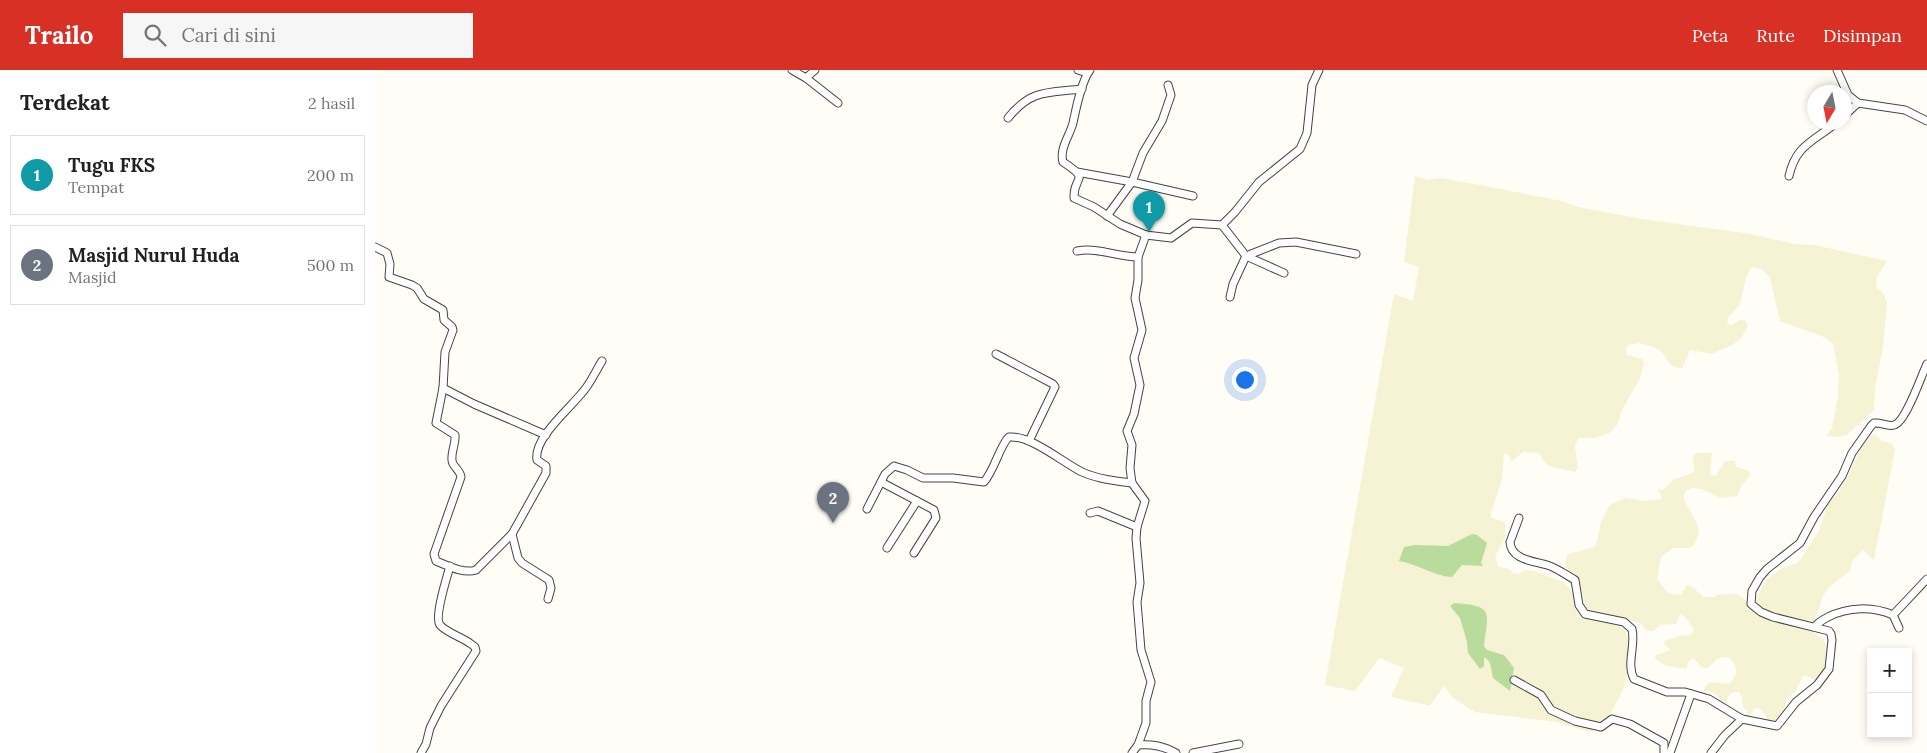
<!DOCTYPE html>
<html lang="id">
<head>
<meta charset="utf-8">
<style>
  :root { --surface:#fff; --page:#f6f6f6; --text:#202124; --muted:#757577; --line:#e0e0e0; --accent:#d93025 }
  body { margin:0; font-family:Lora,serif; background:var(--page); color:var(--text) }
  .controls { position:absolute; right:15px; bottom:15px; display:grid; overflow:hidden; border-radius:0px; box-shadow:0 2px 8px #0003 }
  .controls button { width:45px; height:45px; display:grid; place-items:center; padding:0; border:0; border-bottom:1px solid var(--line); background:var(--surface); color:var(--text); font:25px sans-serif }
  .compass { position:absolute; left:1432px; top:15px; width:45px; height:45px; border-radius:50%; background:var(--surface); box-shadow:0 2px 8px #0003; rotate:190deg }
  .you { position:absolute; left:869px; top:309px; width:18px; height:18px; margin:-12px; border:4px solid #fff; border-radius:50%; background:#1a73e8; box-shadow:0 0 0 8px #1a73e833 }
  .badge { display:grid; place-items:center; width:32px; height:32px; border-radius:50%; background:var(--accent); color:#fff; font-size:16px; font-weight:700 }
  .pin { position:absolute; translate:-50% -41px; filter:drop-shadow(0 1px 2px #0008) }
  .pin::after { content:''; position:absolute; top:26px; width:18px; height:15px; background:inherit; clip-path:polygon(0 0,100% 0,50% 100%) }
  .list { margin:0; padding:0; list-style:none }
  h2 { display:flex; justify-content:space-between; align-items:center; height:65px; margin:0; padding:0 20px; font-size:21px }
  h2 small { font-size:16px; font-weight:400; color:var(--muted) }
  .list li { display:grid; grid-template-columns:32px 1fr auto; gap:15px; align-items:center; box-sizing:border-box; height:80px; margin:0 10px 10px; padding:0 10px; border:1px solid var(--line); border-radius:0px }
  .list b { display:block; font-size:19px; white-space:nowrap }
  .list p { margin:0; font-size:16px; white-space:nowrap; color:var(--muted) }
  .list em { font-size:16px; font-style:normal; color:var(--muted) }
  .icon { flex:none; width:28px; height:28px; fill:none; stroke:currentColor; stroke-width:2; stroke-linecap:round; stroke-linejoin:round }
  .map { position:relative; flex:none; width:1552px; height:683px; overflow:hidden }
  header { display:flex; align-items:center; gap:30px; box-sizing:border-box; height:70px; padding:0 25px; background:var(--accent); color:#fff }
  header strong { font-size:24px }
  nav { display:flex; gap:28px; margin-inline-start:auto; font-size:18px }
  .search { width:350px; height:45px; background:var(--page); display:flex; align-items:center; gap:12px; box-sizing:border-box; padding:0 18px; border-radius:0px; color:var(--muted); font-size:19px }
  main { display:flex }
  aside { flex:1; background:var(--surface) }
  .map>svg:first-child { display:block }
</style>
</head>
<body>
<header>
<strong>Trailo</strong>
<div class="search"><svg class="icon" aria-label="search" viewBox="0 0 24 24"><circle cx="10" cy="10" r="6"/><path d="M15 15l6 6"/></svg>Cari di sini</div>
<nav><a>Peta</a><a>Rute</a><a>Disimpan</a></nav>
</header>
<main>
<aside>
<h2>Terdekat<small>2 hasil</small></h2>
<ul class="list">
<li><span class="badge" style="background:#0f9aa8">1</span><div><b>Tugu FKS</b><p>Tempat</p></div><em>200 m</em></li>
<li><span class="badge" style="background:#6b7280">2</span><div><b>Masjid Nurul Huda</b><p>Masjid</p></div><em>500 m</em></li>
</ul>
</aside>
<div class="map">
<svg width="1552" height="683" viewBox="0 0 1552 683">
  <rect width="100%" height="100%" fill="#fffdf5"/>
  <g fill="#f6f3d4">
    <path d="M1040,106L1054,110L1065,108L1105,115L1186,131L1203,137L1267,149L1376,164L1419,174L1439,175L1512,191L1502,207L1501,217L1508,223L1512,233L1508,276L1500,319L1499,340L1472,365L1462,367L1451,366L1457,358L1463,326L1464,305L1458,273L1449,267L1405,251L1395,208L1387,199L1377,197L1371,207L1365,235L1354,246L1352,251L1355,256L1365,250H1370L1373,255L1366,269L1357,275L1337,284L1315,280L1307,299L1297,296L1293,292L1288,283L1279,277L1264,273L1253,275L1251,280L1252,285L1267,289L1269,293L1265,308L1247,340L1242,355L1235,363L1219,368H1203L1200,377L1203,398L1200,402L1174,396L1170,393L1164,383L1148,382L1136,392L1134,385L1129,383L1127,409L1116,443V447L1120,449L1130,452V467L1120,487L1124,497L1134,499L1138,503L1143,504L1150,500L1159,501L1188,512L1194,517L1198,524L1199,535L1205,548L1237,554L1249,559L1253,566V602L1248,620L1236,643L1227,649L1220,660L1215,662L1182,652L1100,642L1078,628L1069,616L1055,636L1016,627L1029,598L1004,588L980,621L950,615L1019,224L1038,231L1044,197L1029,192Z"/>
    <path d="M1500,364L1507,371L1517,374L1520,379L1499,490L1488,480L1477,491L1475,501L1454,517L1448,526L1440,550L1438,563L1446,567L1451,574L1452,582L1449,597L1445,607L1441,610L1429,605L1419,623L1411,629L1408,647L1402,653H1393L1391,646L1384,638L1379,639L1373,648L1371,646L1372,641L1368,637L1367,627L1364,622H1359L1355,624L1350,635L1339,623L1334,621L1329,623V618L1335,612L1354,614L1356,613L1361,603L1360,595L1355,588L1348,587L1342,589L1333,598H1331L1326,597L1318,588L1314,591L1311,599L1292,596L1280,589V587L1282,585L1296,580L1289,574L1290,571L1305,566L1316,565L1319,560L1310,547L1305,544L1301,554L1286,555L1278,561H1272L1265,553L1225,544L1211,538L1203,508L1191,498V488L1193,484L1220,477L1222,472L1226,452L1235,435L1250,428L1271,431L1287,429L1283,419L1288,420L1299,409L1315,404L1319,401L1318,386L1322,383H1337L1335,400L1336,405L1341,406L1349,392L1354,391H1360L1361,397L1372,400L1376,404L1366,416L1362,426L1346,428L1327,419L1317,418L1312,420L1309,424V430L1320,449L1324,460L1323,465L1319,475L1315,478H1298L1286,487L1282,509L1292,522L1297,524L1307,525L1311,515L1316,516L1329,527H1339L1344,524H1362L1380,536L1382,527L1392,509L1407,498L1422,493L1426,489L1444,461L1452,436L1468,416L1488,374L1495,366Z"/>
  </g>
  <g fill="#b9dc9c">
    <path d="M1097,464L1102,465L1112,473L1106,493L1108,496L1087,495L1077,507C1058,506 1043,494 1024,491L1029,477L1040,475L1073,476Z"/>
    <path d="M1079,533C1118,536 1114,540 1109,576L1112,580L1129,585L1139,598L1135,621L1118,608C1116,600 1117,591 1109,587V596L1105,599L1093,583L1092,572L1085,548L1075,536Z"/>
  </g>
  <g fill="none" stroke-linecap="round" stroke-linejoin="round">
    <g stroke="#444" stroke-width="9">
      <g id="minor">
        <path d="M417,0L431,8L463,33"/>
        <path d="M703,0L712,3"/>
        <path d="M715,0C706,12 701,39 698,53C695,65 684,79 688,92C717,111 698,105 699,128L719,137L745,154L771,165"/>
        <path d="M1462,0L1473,25L1483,33L1530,40L1552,51"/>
        <path d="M431,8L440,0"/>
        <path d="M1470,45L1483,33"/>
        <path d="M633,48C656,19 673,23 707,19"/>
        <path d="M702,102L757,112L818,126"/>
        <path d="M1414,106C1421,74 1440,71 1462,52"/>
        <path d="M732,146L757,112L768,83L787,51L796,25L793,15"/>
        <path d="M847,155L871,186L909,203"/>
        <path d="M0,177L12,183L15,194L14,207L37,215L42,218L49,229L68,240L69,250L77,257L78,260L70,282L68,318L61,353L80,365C81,374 76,381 77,390C77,397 85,399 86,407L59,484L61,491C73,496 89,504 101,500L137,464L171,403V396L162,390C158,369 194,339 206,324C215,315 220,302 227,291"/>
        <path d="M702,181C724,177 741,187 763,187"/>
        <path d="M855,227L858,214L871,186L904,173L921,172L981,184"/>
        <path d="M621,284L678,314L680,317L654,371"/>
        <path d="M68,318L99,334L171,365"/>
        <path d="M506,412L559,440L561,448L539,483"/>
        <path d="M492,439L510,404L519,396L532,400L548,408H578L609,412C619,401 626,373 634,367C656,365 687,392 707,402C723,409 740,411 757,413"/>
        <path d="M715,443L723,441L762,457"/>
        <path d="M1144,448L1135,472C1136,490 1159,491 1172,495C1182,498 1191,505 1200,510L1204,535L1210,544L1249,552L1257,559C1261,576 1251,593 1259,609L1292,622H1310L1334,629L1367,649L1402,656L1421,632L1442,615L1454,599L1457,570L1456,564L1454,561L1398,547L1386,542L1376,534L1377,521L1385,507L1392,499L1425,473L1439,447L1467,406L1477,383L1496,356L1499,353C1506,352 1512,357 1519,355C1531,352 1546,306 1552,294"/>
        <path d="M137,464L143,488L147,493L174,510L176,518L173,529"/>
        <path d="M512,478L542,431"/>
        <path d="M1518,545L1552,509"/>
        <path d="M1440,557C1443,552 1448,550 1453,547C1473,537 1497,536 1518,545L1524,558"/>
        <path d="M1139,610L1166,625L1176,640L1200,651L1226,657L1237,649L1255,654L1289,673V683"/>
        <path d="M763,675C778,674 788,676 801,683"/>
        <path d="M46,683L51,674L55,658L66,636L101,581L100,577L96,574C87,567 72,563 65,555C59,547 72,507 75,496"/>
        <path d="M757,683L763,675L771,653V631L776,612L766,580L762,532L765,513L761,468L762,457L770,431L757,413L755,398L757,375L752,361L759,344L765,315L759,288L767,260L760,228L763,210V187L771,165L796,168L817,153L847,155L860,142L884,112L925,79L932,63L937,15L944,0"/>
        <path d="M818,683L864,674"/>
        <path d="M1295,683L1316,624"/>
        <path d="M1336,683L1350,665L1367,649"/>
      </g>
    </g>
    <use href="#minor" stroke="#fff" stroke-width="7"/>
  </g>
</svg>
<div class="controls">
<button>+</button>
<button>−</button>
</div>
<svg class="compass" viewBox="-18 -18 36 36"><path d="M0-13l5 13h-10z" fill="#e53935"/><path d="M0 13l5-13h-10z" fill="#757577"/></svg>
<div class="you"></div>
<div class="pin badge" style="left:774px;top:162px;background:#0f9aa8">1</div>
<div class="pin badge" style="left:458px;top:453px;background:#6b7280">2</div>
</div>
</main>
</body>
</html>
